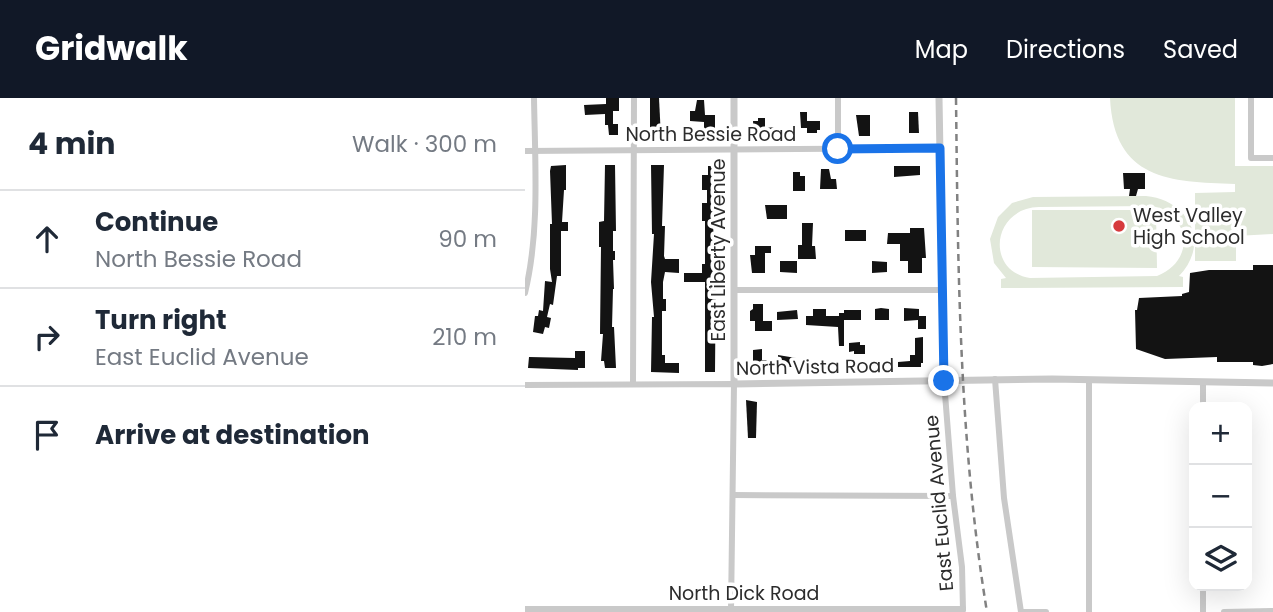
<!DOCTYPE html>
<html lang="en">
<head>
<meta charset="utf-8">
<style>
  :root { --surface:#fff; --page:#f2f2f3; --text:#1f2937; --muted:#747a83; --line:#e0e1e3; --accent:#111827 }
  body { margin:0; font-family:Poppins,sans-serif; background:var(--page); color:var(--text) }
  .controls { position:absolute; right:21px; bottom:21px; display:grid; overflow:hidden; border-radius:14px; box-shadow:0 7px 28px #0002 }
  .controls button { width:63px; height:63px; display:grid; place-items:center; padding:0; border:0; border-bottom:2px solid var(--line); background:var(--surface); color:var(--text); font:35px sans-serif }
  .stop { position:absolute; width:21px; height:21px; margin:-16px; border:5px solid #1a73e8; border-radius:50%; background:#fff }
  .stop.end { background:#1a73e8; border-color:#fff; box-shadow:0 2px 7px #0008 }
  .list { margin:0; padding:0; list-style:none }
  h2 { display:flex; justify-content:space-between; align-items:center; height:91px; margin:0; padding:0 28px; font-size:30px }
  h2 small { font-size:23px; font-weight:400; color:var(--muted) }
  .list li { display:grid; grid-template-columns:46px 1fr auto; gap:21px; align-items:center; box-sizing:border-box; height:98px; padding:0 28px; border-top:2px solid var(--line) }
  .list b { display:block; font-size:26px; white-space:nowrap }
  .list p { margin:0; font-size:23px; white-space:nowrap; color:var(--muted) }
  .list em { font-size:23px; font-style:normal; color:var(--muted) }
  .icon { flex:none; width:38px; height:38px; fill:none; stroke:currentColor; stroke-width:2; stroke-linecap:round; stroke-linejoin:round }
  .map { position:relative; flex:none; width:748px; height:514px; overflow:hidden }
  header { display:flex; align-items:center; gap:42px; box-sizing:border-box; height:98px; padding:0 35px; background:var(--accent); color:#fff }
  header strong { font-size:33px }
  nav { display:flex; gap:38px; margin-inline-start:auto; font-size:24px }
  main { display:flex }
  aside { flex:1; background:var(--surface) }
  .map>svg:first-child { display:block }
</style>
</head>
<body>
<header>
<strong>Gridwalk</strong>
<nav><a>Map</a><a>Directions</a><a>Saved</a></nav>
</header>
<main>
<aside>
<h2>4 min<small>Walk · 300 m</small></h2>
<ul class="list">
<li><svg class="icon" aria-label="ahead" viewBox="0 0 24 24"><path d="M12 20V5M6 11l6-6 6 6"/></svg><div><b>Continue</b><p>North Bessie Road</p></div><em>90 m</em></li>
<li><svg class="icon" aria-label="right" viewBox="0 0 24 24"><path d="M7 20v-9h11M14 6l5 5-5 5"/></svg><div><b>Turn right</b><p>East Euclid Avenue</p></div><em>210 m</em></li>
<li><svg class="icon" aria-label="arrive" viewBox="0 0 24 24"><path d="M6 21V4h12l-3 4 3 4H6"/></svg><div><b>Arrive at destination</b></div></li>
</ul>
</aside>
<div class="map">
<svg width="748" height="514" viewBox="0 0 748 514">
  <rect width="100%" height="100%" fill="#fff"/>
  <g fill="#e1e8da" fill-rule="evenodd">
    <path d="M585,0H710V68H748V136L711,138V163H670V95L710,94V86C645,84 589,82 585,0Z"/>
    <path d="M621,98C664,102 686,145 654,178L658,179V189L476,190V181L481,180L469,165L465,141L473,119L487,105L508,99ZM627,108C667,118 670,163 632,178L505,180C460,173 467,110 514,109Z"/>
    <path d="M507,112H631L632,170L507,169Z"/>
  </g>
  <g fill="#131313">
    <path d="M81,0H94V13H88V26H93V37H84L83,27H80V16L60,17L59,7L81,6Z"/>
    <path d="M125,0H134L136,40H125Z"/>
    <path d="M172,2H179L180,17H190V34H179V24L165,23V13H170Z"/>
    <path d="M275,14H282V23H295V32H292V35H282V30H276Z"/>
    <path d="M384,14H393L394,35H384Z"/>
    <path d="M331,17H345V38H334Z"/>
    <path d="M233,20H240V30L252,29V39L229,37L228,23H233Z"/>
    <path d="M41,67V92H39L37,124H43V133H36V178H32L28,207L25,206L22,219L26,220L24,230L20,229L18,236L8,234L10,218H13L14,212L18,213L20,183L27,184L25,171V126H27L25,73L26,68Z"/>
    <path d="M80,67H90L91,133H88V153H90V162H88L89,191H88L87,229H89L91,270H80L79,263H76L78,236H75L76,149H74V124L79,123Z"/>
    <path d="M126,67H139L137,128H140L139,158L140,161H154V175L140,174L138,184V201H141V213H137V257H140V265H154V275L126,274L127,219H129L126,184L129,136H127Z"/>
    <path d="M183,68H192L188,129L191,158L190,274H180V184H159V175H177V166H180V123H177V105H182V92H177V77H183Z"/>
    <path d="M369,68H395V77L369,79Z"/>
    <path d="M296,71H304L306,81H311L312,91H295Z"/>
    <path d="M268,74H275V78H280V93H268Z"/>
    <path d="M598,75H620V91H613L611,98H604L605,91H599Z"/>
    <path d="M240,107H262V121H242Z"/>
    <path d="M277,125H288L287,148H290L291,161H273V147H277Z"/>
    <path d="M385,130H399L401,160H397V175H383V163H375V146H362L363,135H385Z"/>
    <rect x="320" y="132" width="21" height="11"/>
    <path d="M230,148H246V155H240V175H227L225,157H230Z"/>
    <path d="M255,163H272V175L255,174Z"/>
    <path d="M347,163L362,164V174L347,175Z"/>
    <path d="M728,167H748V266L737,268L728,267V264H692V259L640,261L611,251L610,212H612L614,200L657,198V196L664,194L665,175L684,172H728Z"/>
    <path d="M228,206H238V223H247V233H230V223H225V213L228,211Z"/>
    <path d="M356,210L364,211V222H350V211Z"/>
    <path d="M379,210L394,211V218H401V231H393V222L379,223Z"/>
    <path d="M288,211H301V218H314V215H319V212H336V222H319V248H314L313,229L281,227V218H288Z"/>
    <path d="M272,212L273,221L252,222V214Z"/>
    <path d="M398,239V265H396V269H373V264L385,263V257H390V240Z"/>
    <path d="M335,244V247H340V256H329V253L324,254V245Z"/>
    <path d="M237,251V262H247V272H237V268H228V252Z"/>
    <path d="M50,253H60V270H53V272L3,270L4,259L50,260Z"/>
    <path d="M253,257L271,260V269H258V266H253Z"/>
    <path d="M221,302L232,304L231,340H223Z"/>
  </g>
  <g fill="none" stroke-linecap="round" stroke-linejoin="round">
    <g stroke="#c9c9c9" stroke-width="6">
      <path d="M313,0V51"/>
      <path d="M726,0V60H748"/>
      <path d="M0,53L415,50"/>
      <path d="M209,192H417"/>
      <path d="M0,195C15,133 10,64 9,0"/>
      <path d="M470,281L479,400L496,514"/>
      <path d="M419,283L428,398L437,469L438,512"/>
      <path d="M678,285V309"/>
      <path d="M108,286L109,0"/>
      <path d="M0,287L209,286L206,512"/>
      <path d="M208,397L428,398"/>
      <path d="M678,488V514"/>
      <path d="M0,511H438"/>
      <path d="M496,514H521"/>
      <path d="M564,514V282"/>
      <path d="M699,514L748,513"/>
    </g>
    <g stroke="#c9c9c9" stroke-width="7">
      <path d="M209,0V286L527,281L748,285"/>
      <path d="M414,0L419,283"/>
    </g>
    <path stroke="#818181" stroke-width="2.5" stroke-dasharray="7 5" stroke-linecap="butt" d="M431,0C433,172 434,344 462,514"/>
  </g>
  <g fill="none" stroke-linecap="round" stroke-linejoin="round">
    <path stroke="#1a73e8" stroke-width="9" d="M313,51L415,50L419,283"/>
  </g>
  <circle fill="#d63a3d" stroke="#fff" stroke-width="2.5" cx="594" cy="128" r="7"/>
  <g text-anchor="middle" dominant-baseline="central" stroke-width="7" stroke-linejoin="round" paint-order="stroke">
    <g font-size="19" fill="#2c2c2c" stroke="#fff">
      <text x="186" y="36">North Bessie Road</text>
      <text transform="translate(193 152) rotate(-90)">East Liberty Avenue</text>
      <text transform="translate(290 269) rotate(-1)">North Vista Road</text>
      <text transform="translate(414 405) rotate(-95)">East Euclid Avenue</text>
      <text x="219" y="495">North Dick Road</text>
    </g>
    <g font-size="19" fill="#2c2c2c" stroke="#fff" text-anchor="start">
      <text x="608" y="117">West Valley<tspan x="608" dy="22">High School</tspan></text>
    </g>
  </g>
</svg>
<div class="controls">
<button>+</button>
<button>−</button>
<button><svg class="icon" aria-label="layers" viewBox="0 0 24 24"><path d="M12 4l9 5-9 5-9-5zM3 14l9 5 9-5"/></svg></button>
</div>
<div class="stop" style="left:313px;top:51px"></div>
<div class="stop end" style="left:419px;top:283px"></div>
</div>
</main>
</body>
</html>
